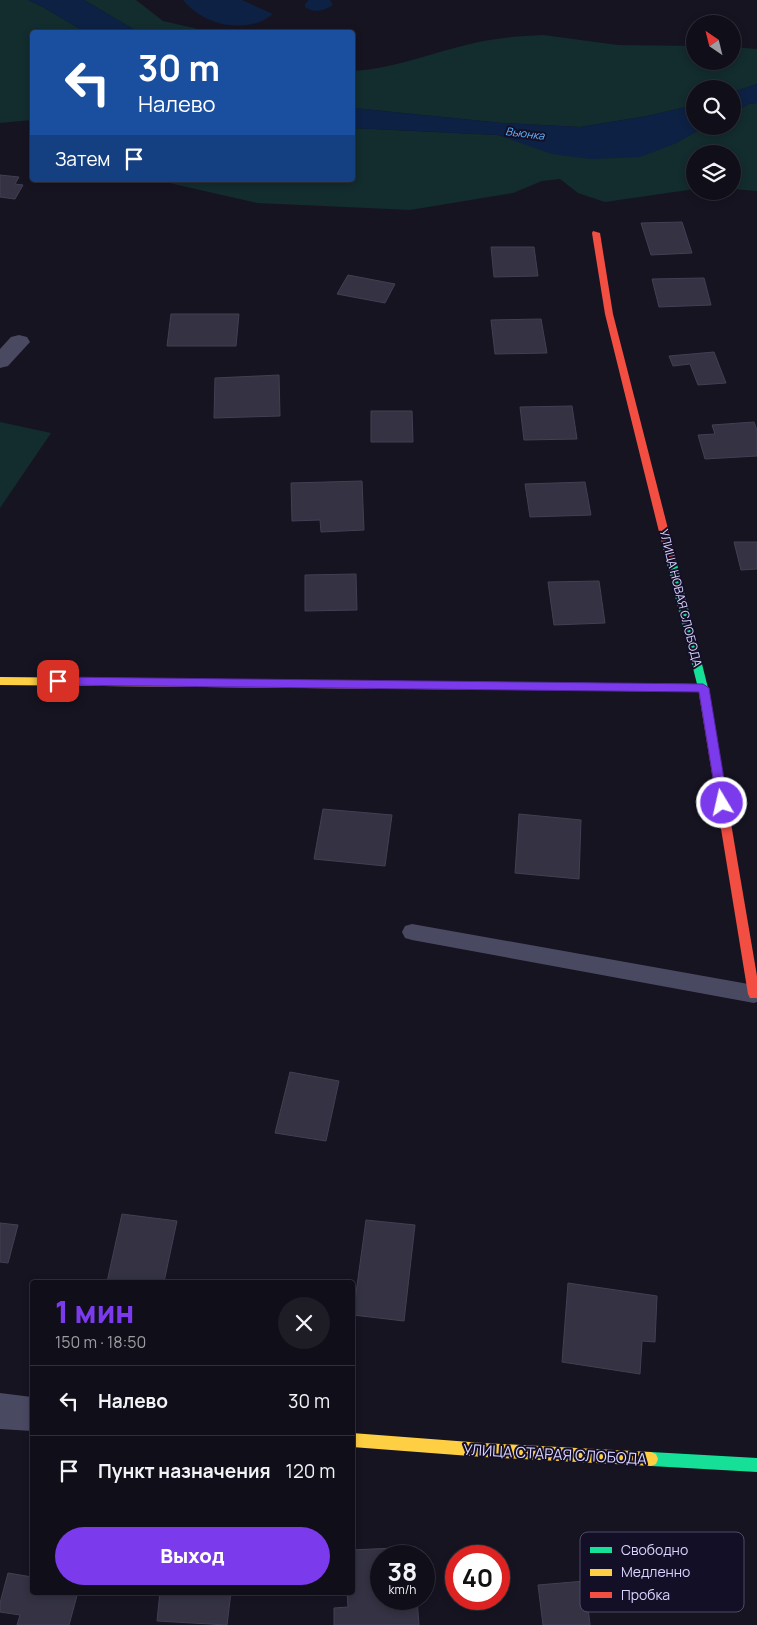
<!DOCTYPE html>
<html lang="ru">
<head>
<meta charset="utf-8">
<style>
	:root { --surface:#100f19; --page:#1e1d26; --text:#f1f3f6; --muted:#9c9ca2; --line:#302f38; --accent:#7c3aed }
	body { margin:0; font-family:Manrope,sans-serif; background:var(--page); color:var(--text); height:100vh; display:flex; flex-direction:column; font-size:19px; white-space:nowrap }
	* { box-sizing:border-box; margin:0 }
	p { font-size:16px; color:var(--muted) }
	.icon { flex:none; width:28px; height:28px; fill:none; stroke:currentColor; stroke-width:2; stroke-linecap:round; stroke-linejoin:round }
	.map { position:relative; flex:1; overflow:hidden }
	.drawer { position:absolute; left:30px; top:1280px; width:325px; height:315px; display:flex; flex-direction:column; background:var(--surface); border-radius:5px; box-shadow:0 2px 8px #0003,0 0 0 1px var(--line) }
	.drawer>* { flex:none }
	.banner { position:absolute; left:30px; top:30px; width:325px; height:152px; border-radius:5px; box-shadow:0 2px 8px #0003,0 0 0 1px var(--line); background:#1a4fa0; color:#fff; overflow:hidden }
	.needle { width:32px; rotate:325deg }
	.fabs { position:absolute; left:686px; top:15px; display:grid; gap:10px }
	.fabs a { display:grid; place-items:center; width:55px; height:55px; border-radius:50%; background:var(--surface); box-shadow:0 2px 8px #0003,0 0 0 1px var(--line); font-size:25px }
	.speed { position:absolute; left:370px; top:1545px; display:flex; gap:10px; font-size:25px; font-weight:700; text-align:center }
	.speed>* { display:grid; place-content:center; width:65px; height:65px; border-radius:50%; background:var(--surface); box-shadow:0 2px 8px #0003,0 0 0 1px var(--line); line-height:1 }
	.speed small { font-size:12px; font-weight:400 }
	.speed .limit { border:8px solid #d22; background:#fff; color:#111 }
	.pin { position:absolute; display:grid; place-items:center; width:42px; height:42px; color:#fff; margin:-21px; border-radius:10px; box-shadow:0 2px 8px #0006 }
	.me { position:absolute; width:55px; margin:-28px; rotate:351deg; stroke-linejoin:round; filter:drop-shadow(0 0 4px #0008) }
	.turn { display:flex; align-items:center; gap:18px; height:105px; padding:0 25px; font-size:22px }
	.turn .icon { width:65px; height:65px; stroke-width:2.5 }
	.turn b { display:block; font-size:35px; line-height:42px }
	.then { display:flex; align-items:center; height:48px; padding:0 25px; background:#0003; gap:10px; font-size:19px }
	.round { display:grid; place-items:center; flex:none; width:52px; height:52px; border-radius:26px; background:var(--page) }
	.overview { display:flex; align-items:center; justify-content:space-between; height:85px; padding:0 25px }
	h1 { font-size:30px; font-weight:800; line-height:38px; color:var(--accent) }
	.action { display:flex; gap:10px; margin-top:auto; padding:10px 25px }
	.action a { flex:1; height:58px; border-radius:30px; background:var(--accent); color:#fff; font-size:20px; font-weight:800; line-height:58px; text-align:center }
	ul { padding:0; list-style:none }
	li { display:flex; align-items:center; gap:15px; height:70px; padding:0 25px; border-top:1px solid var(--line) }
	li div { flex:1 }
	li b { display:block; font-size:19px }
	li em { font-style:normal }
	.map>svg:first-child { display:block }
	.green { fill:#132c2d }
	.water { fill:#0d2144 }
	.building { fill:#343243; stroke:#433f54 }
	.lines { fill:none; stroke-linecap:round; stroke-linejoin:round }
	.lane { fill:#4a4962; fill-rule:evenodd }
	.street { fill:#4a4962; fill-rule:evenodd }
	.fast { fill:#16e098; fill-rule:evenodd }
	.slow { fill:#ffcf43; fill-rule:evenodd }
	.jam { fill:#f24e42; fill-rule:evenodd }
	.route { fill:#7c3aed; stroke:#51269a }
	.labels { text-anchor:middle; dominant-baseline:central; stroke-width:4; stroke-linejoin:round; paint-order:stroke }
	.far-water-label { font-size:11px; font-style:italic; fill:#62b6ff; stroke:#130f26 }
	.street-label { font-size:12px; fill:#d9d4ff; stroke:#130f26 }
	.near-street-label { font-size:15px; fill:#d9d4ff; stroke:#130f26 }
	.key { fill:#130f26; stroke:#4e4a67; stroke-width:1 }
	.key-label { font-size:14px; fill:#d9d4ff }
</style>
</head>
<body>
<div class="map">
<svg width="757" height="1625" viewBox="0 0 757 1625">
	<rect width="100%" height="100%" fill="#161421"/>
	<g class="green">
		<path d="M 0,0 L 28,0 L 43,7 L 85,32 L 32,32 L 32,120 L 0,123 Z"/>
		<path d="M 84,0 L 136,0 L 163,21 L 211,32 L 138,32 Z"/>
		<path d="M 543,35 L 618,45 L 695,46 L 695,61 L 732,61 L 733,47 L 757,49 L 757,84 L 733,92 L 732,89 L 695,89 L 695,105 L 647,116 L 580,127 L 502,123 L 353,108 L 353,71 C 392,69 431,53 470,44 C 494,38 518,36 543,35 Z"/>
		<path d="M 757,103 L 757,191 L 733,189 L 732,154 L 695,154 L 695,189 L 605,202 L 578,193 L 560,179 L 542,181 L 513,193 L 410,210 L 257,203 L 156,180 L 352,180 L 353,128 L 498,135 L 522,143 L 674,144 L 706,126 L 732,126 L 733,112 L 749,104 Z"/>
		<path d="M 0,422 L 51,433 L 0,508 Z"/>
	</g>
	<g class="water">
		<path d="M 28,0 L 84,0 L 138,32 L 85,32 L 43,7 Z"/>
		<path d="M 183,0 L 242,0 L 273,14 C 268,17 264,21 259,22 C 233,32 200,21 183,0 Z"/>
		<path d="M 309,0 L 330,0 L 333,5 C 323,11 315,14 305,7 L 305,4 Z"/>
		<path d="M 757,84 L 757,103 L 749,104 L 733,112 L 733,92 Z"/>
		<path d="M 695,105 L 695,126 L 706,126 L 674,144 L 640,157 L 591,159 L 552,154 L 498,135 L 353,128 L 353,108 L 502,123 L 580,127 L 647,116 Z"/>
	</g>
	<g class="building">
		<path d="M 0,175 L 19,177 L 15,184 L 23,185 L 15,199 L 0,197 Z"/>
		<path d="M 682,222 L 692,253 L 651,255 L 641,223 Z"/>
		<path d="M 491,247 L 534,247 L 538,276 L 494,277 Z"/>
		<path d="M 348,275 L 395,284 L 385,303 L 337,294 Z"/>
		<path d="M 704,278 L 711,305 L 659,307 L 652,279 Z"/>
		<path d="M 171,314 L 239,314 L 236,346 L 167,346 Z"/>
		<path d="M 541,319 L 547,353 L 495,354 L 491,320 Z"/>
		<path d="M 714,352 L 726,383 L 698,385 L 690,364 L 673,366 L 669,356 Z"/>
		<path d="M 279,375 L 280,416 L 214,418 L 215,378 Z"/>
		<path d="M 572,406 L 577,439 L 524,440 L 520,407 Z"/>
		<path d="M 371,411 L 412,411 L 413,442 L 371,442 Z"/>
		<path d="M 754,422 L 757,430 L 757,456 L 705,459 L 698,435 L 715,434 L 712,425 Z"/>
		<path d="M 362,481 L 364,530 L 321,532 L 320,520 L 292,521 L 291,483 Z"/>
		<path d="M 585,482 L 591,515 L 530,517 L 525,484 Z"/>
		<path d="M 734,542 L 757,542 L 757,569 L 741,570 Z"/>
		<path d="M 356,574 L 357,610 L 305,611 L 305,575 Z"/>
		<path d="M 599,581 L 605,623 L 554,625 L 548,582 Z"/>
		<path d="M 323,809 L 392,815 L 385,866 L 314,859 Z"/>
		<path d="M 519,814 L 581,820 L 579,879 L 515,873 Z"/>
		<path d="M 290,1072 L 339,1081 L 326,1141 L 275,1133 Z"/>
		<path d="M 122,1214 L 177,1221 L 164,1282 L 107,1282 Z"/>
		<path d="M 366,1220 L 415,1225 L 404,1321 L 353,1315 Z"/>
		<path d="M 0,1223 L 18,1225 L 8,1263 L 0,1262 Z"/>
		<path d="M 568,1283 L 657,1296 L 655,1342 L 642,1341 L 640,1374 L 562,1362 Z"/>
		<path d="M 415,1547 L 415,1556 L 381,1556 L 381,1599 L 417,1599 L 419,1625 L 334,1625 L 334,1608 L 348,1607 L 347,1592 L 352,1592 L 352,1550 Z"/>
		<path d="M 8,1573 L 32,1577 L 32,1592 L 78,1592 L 69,1625 L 17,1625 L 20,1615 L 0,1612 L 0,1603 Z"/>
		<path d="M 585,1581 L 590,1625 L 543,1625 L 538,1585 Z"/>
		<path d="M 160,1592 L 231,1592 L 227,1625 L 157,1621 Z"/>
	</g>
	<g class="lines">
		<path class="lane" d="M 412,924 L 754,985 L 757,986 L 757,1002 L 754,1003 L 412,940 L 405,938 L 402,932 L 405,926 Z"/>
		<g class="street">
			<path d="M 19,335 L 27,337 L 30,342 L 8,366 L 0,368 L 0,349 L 11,337 Z"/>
			<path d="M 0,1393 L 32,1397 L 32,1431 L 0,1429 Z"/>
		</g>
		<g class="fast">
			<path d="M 671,557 L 676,560 L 708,688 L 707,691 L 409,689 L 404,685 L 409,681 L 697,684 L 666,560 Z"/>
			<path d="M 651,1452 L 757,1458 L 757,1472 L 651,1466 L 646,1464 L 644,1459 L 646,1454 Z"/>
		</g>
		<g class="slow">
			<path d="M 0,677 L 409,681 L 414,685 L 409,689 L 0,685 Z"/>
			<path d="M 352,1433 L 483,1443 L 651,1452 L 656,1454 L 658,1459 L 656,1464 L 651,1466 L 483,1457 L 352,1447 Z"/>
		</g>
		<g class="jam">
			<path d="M 593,231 L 600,233 L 613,314 L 676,560 L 671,563 L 666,560 L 605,314 L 592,233 Z"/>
			<path d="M 703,684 L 708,688 L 757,976 L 757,998 L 750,998 L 748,994 L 698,688 Z"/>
		</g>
	</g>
	<path class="route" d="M 58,677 L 703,684 L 709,688 L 728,803 L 722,807 L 717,803 L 699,692 L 58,685 L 52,681 Z"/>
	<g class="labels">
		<g class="far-water-label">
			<text transform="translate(525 133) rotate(7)">Вьюнка</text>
		</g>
		<g class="street-label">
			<text transform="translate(681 598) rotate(76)">УЛИЦА НОВАЯ СЛОБОДА</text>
		</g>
		<g class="near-street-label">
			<text transform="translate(555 1454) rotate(3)">УЛИЦА СТАРАЯ СЛОБОДА</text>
		</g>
	</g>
	<rect x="580" y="1532" width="164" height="80" rx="8" class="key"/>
	<rect x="590" y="1547" width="22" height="6" fill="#16e098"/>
	<rect x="590" y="1569" width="22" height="7" fill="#ffcf43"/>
	<rect x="590" y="1592" width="22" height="6" fill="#f24e42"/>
	<g class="key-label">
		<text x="621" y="1555">Свободно</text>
		<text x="621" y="1577">Медленно</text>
		<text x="621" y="1600">Пробка</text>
	</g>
</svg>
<div class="fabs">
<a><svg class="needle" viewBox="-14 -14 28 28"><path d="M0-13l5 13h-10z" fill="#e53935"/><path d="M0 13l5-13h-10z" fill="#9c9ca2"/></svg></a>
<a><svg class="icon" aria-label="search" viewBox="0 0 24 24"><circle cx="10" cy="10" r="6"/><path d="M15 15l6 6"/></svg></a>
<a><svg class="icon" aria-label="layers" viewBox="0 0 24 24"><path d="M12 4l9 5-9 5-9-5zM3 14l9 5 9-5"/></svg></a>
</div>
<div class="speed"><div>38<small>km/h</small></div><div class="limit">40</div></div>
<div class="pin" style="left:58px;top:681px;background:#d93025"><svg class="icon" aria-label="arrive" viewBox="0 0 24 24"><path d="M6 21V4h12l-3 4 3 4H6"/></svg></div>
<svg class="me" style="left:722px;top:803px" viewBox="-20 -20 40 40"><circle r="17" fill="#7c3aed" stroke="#fff" stroke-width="3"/><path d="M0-11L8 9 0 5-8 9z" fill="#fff"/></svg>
<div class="banner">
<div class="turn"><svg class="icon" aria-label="left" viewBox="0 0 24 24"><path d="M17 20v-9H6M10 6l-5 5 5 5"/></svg><div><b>30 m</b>Налево</div></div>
<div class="then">Затем<svg class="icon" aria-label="arrive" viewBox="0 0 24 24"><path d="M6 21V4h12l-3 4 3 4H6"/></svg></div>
</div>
<section class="drawer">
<div class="overview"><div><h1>1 мин</h1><p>150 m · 18:50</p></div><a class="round"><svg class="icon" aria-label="close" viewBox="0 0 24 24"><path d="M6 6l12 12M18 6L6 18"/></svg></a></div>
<ul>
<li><svg class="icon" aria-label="left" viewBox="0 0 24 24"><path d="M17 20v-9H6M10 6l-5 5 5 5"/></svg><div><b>Налево</b></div><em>30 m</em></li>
<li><svg class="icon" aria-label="arrive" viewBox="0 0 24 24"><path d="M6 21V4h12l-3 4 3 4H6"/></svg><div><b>Пункт назначения</b></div><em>120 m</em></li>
</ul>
<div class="action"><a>Выход</a></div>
</section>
</div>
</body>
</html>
